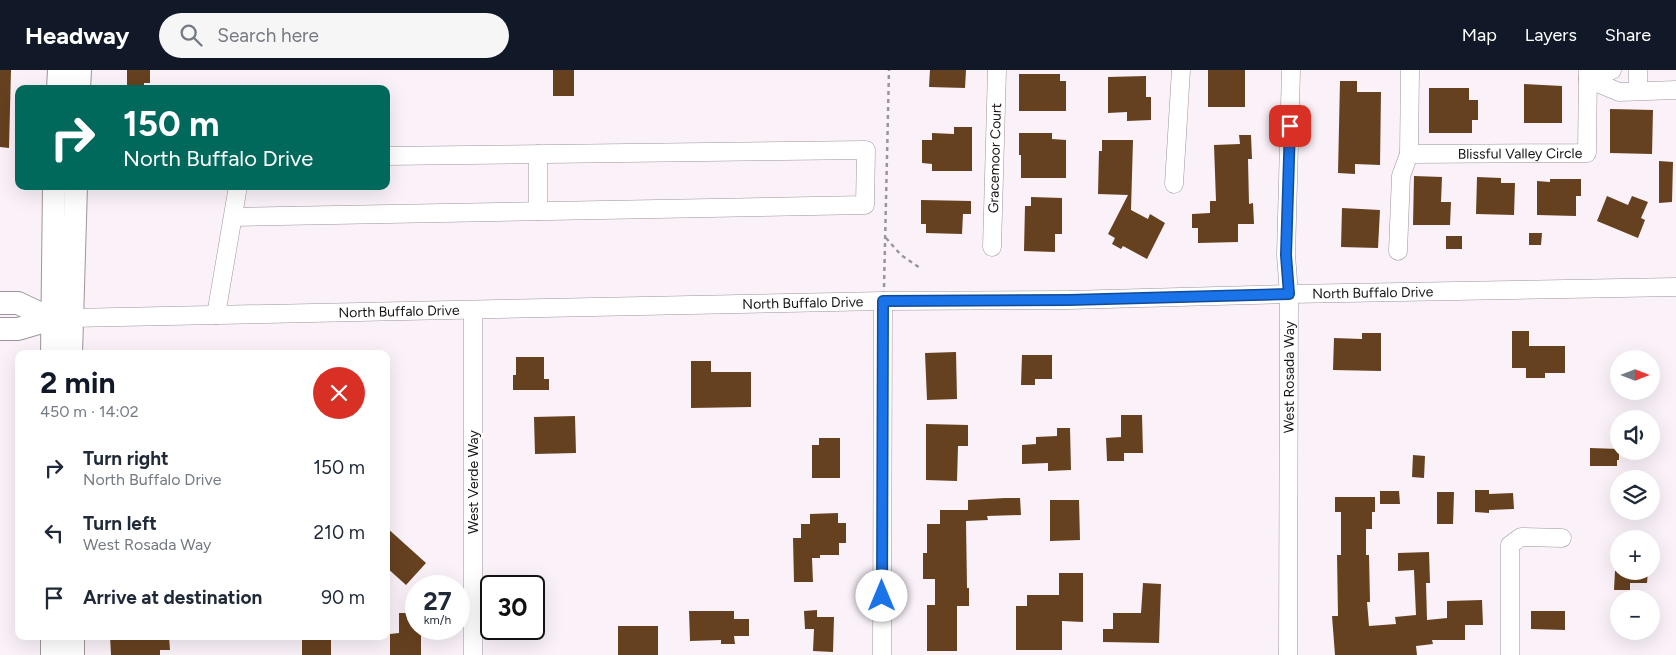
<!DOCTYPE html>
<html lang="en">
<head>
<meta charset="utf-8">
<style>
	:root { --surface:#fff; --page:#f6f6f7; --text:#1f2937; --muted:#747a83; --accent:#111827 }
	body { margin:0; font-family:Figtree,sans-serif; background:var(--page); color:var(--text); height:100vh; display:flex; flex-direction:column; font-size:19px; white-space:nowrap }
	* { box-sizing:border-box; margin:0 }
	p { font-size:16px; color:var(--muted) }
	.icon { flex:none; width:28px; height:28px; fill:none; stroke:currentColor; stroke-width:2; stroke-linecap:round; stroke-linejoin:round }
	.map { position:relative; flex:1; overflow:hidden }
	.sheet { position:absolute; left:15px; top:280px; width:375px; height:290px; display:flex; flex-direction:column; background:var(--surface); border-radius:10px; box-shadow:0 5px 20px #0002 }
	.sheet>* { flex:none }
	.guide { position:absolute; left:15px; top:15px; width:375px; height:105px; border-radius:10px; box-shadow:0 5px 20px #0002; background:#00695c; color:#fff; overflow:hidden }
	.needle { width:32px; rotate:90deg }
	.fabs { position:absolute; left:1610px; top:280px; display:grid; gap:10px }
	.fabs a { display:grid; place-items:center; width:50px; height:50px; border-radius:50%; background:var(--surface); box-shadow:0 5px 20px #0002; font-size:25px }
	.speed { position:absolute; left:405px; top:505px; display:flex; gap:10px; font-size:25px; font-weight:700; text-align:center }
	.speed>* { display:grid; place-content:center; width:65px; height:65px; border-radius:50%; background:var(--surface); box-shadow:0 5px 20px #0002; line-height:1 }
	.speed small { font-size:12px; font-weight:400 }
	.speed .limit { border:2px solid #111; border-radius:8px; background:#fff; color:#111 }
	.pin { position:absolute; display:grid; place-items:center; width:42px; height:42px; color:#fff; margin:-21px; border-radius:10px; box-shadow:0 2px 8px #0006 }
	.me { position:absolute; width:55px; margin:-28px; rotate:0deg; stroke-linejoin:round; filter:drop-shadow(0 0 4px #0008) }
	.turn { display:flex; align-items:center; gap:18px; height:105px; padding:0 25px; font-size:22px }
	.turn .icon { width:65px; height:65px; stroke-width:2.5 }
	.turn b { display:block; font-size:35px; line-height:42px }
	.round { display:grid; place-items:center; flex:none; width:52px; height:52px; border-radius:26px; background:var(--page) }
	.summary { display:flex; align-items:center; justify-content:space-between; height:85px; padding:0 25px }
	h1 { font-size:30px; font-weight:700; line-height:38px; color:var(--accent) }
	ul { padding:0; list-style:none }
	li { display:flex; align-items:center; gap:15px; height:65px; padding:0 25px }
	li div { flex:1 }
	li b { display:block; font-size:19px }
	li em { font-style:normal }
	header { display:flex; align-items:center; gap:30px; box-sizing:border-box; height:70px; padding:0 25px; background:var(--accent); color:#fff }
	header strong { font-size:24px }
	nav { display:flex; gap:28px; margin-inline-start:auto; font-size:18px }
	.search { width:350px; height:45px; background:var(--page); display:flex; align-items:center; gap:12px; box-sizing:border-box; padding:0 18px; border-radius:28px; color:var(--muted); font-size:19px }
	.map>svg:first-child { display:block }
	.building { fill:#66411f }
	.lines { fill:none; stroke-linecap:round; stroke-linejoin:round }
	.minor-casing { stroke:#9d959d; stroke-width:19 }
	.major-casing { stroke:#9d959d; stroke-width:24 }
	.path { stroke:#9b959a; stroke-width:2.5; stroke-dasharray:4 4; stroke-linecap:butt }
	.minor { stroke:#fff; stroke-width:18 }
	.major { stroke:#fff; stroke-width:22 }
	.route-casing { stroke:#114b97; stroke-width:12 }
	.route { stroke:#1a73e8; stroke-width:9 }
	.labels { text-anchor:middle; dominant-baseline:central; stroke-width:5; stroke-linejoin:round; paint-order:stroke }
	.street-label { font-size:14px; fill:#151214; stroke:#fff }
</style>
</head>
<body>
<header>
<strong>Headway</strong>
<div class="search"><svg class="icon" aria-label="search" viewBox="0 0 24 24"><circle cx="10" cy="10" r="6"/><path d="M15 15l6 6"/></svg>Search here</div>
<nav><a>Map</a><a>Layers</a><a>Share</a></nav>
</header>
<div class="map">
<svg width="1676" height="585" viewBox="0 0 1676 585">
	<rect width="100%" height="100%" fill="#faf1f9"/>
	<g class="building">
		<path d="M 0,0 L 11,0 L 9,78 L 0,77 Z"/>
		<path d="M 127,0 L 150,0 L 150,13 L 144,13 L 144,19 L 127,19 Z"/>
		<rect x="553" y="0" width="21" height="26"/>
		<path d="M 930,0 L 966,0 L 965,18 L 929,17 Z"/>
		<rect x="1208" y="0" width="37" height="37"/>
		<path d="M 1019,4 L 1060,4 L 1060,11 L 1066,11 L 1066,41 L 1019,41 Z"/>
		<path d="M 1146,6 L 1146,27 L 1151,27 L 1151,50 L 1127,51 L 1127,42 L 1108,43 L 1108,7 Z"/>
		<path d="M 1340,11 L 1357,11 L 1357,22 L 1381,22 L 1380,95 L 1355,94 L 1355,104 L 1338,103 Z"/>
		<path d="M 1524,14 L 1562,16 L 1562,53 L 1524,53 Z"/>
		<path d="M 1429,18 L 1469,18 L 1469,30 L 1478,30 L 1478,50 L 1472,50 L 1472,63 L 1429,63 Z"/>
		<path d="M 1610,39 L 1653,40 L 1652,84 L 1610,83 Z"/>
		<path d="M 954,57 L 972,57 L 972,101 L 932,101 L 932,94 L 922,93 L 922,70 L 932,70 L 932,63 L 954,64 Z"/>
		<path d="M 1019,63 L 1052,63 L 1052,69 L 1066,70 L 1066,108 L 1021,108 L 1021,85 L 1019,85 Z"/>
		<path d="M 1239,65 L 1251,65 L 1252,89 L 1248,89 L 1249,134 L 1253,133 L 1254,154 L 1238,154 L 1238,172 L 1198,173 L 1198,158 L 1192,158 L 1192,144 L 1210,143 L 1210,131 L 1216,131 L 1214,75 L 1240,74 Z"/>
		<path d="M 1102,70 L 1133,70 L 1131,140 L 1148,149 L 1150,144 L 1165,153 L 1147,189 L 1123,176 L 1121,179 L 1112,174 L 1115,168 L 1108,164 L 1128,125 L 1098,124 L 1099,81 L 1102,81 Z"/>
		<path d="M 1659,91 L 1673,92 L 1672,132 L 1659,133 Z"/>
		<path d="M 1414,106 L 1442,107 L 1441,132 L 1451,132 L 1450,155 L 1413,155 Z"/>
		<path d="M 1477,107 L 1501,108 L 1501,113 L 1515,113 L 1514,145 L 1476,144 Z"/>
		<path d="M 1550,109 L 1581,109 L 1581,126 L 1576,126 L 1576,146 L 1537,145 L 1537,111 L 1550,112 Z"/>
		<path d="M 1607,126 L 1628,135 L 1632,126 L 1648,132 L 1641,148 L 1645,150 L 1638,168 L 1597,151 Z"/>
		<path d="M 1031,127 L 1062,128 L 1062,164 L 1055,164 L 1055,182 L 1024,181 L 1025,136 L 1031,136 Z"/>
		<path d="M 921,130 L 971,131 L 971,144 L 963,144 L 962,164 L 926,163 L 926,154 L 921,154 Z"/>
		<path d="M 1342,138 L 1380,140 L 1378,178 L 1341,177 Z"/>
		<path d="M 1529,163 L 1542,163 L 1541,175 L 1529,175 Z"/>
		<rect x="1446" y="166" width="16" height="13"/>
		<path d="M 1512,261 L 1529,261 L 1529,276 L 1565,276 L 1565,303 L 1545,303 L 1545,308 L 1526,308 L 1526,298 L 1512,298 Z"/>
		<path d="M 1362,263 L 1381,263 L 1381,301 L 1333,300 L 1334,268 L 1362,269 Z"/>
		<path d="M 956,282 L 957,329 L 927,330 L 925,283 Z"/>
		<path d="M 1022,285 L 1052,285 L 1052,309 L 1035,309 L 1035,315 L 1021,315 Z"/>
		<path d="M 516,287 L 544,287 L 544,309 L 549,309 L 549,320 L 513,320 L 513,305 L 516,305 Z"/>
		<path d="M 691,291 L 711,291 L 711,302 L 751,302 L 751,337 L 691,338 Z"/>
		<path d="M 1121,345 L 1142,345 L 1143,383 L 1124,383 L 1124,391 L 1107,391 L 1106,368 L 1121,367 Z"/>
		<path d="M 575,346 L 576,383 L 535,384 L 534,347 Z"/>
		<path d="M 926,354 L 968,355 L 968,376 L 958,376 L 957,411 L 926,410 Z"/>
		<path d="M 1057,358 L 1070,358 L 1071,400 L 1048,401 L 1048,393 L 1022,394 L 1022,375 L 1036,374 L 1036,367 L 1057,366 Z"/>
		<path d="M 819,368 L 840,368 L 840,408 L 812,408 L 812,375 L 819,375 Z"/>
		<path d="M 1590,378 L 1619,379 L 1619,390 L 1617,390 L 1617,396 L 1590,396 Z"/>
		<path d="M 1413,385 L 1425,386 L 1424,408 L 1412,407 Z"/>
		<path d="M 1475,420 L 1489,420 L 1489,424 L 1513,423 L 1514,439 L 1489,440 L 1489,443 L 1475,442 Z"/>
		<path d="M 1380,421 L 1399,421 L 1400,434 L 1380,434 Z"/>
		<path d="M 1437,422 L 1454,422 L 1453,454 L 1437,454 Z"/>
		<path d="M 1335,427 L 1375,427 L 1375,442 L 1372,442 L 1372,459 L 1366,459 L 1366,485 L 1369,485 L 1370,532 L 1367,532 L 1369,556 L 1396,554 L 1395,547 L 1416,545 L 1414,500 L 1398,501 L 1398,483 L 1429,482 L 1430,513 L 1426,513 L 1427,550 L 1447,548 L 1447,531 L 1482,530 L 1483,555 L 1465,555 L 1465,570 L 1432,570 L 1433,574 L 1416,576 L 1417,585 L 1335,585 L 1332,546 L 1338,546 L 1337,485 L 1341,485 L 1341,442 L 1335,442 Z"/>
		<path d="M 1005,428 L 1020,428 L 1021,445 L 987,446 L 988,450 L 966,451 L 967,518 L 969,518 L 969,536 L 957,536 L 957,581 L 927,581 L 927,535 L 935,535 L 935,509 L 923,509 L 923,483 L 927,483 L 927,454 L 940,454 L 940,440 L 968,440 L 968,430 Z"/>
		<path d="M 1050,430 L 1079,430 L 1080,470 L 1050,471 Z"/>
		<path d="M 838,443 L 838,453 L 846,453 L 846,473 L 839,473 L 839,485 L 820,485 L 820,488 L 812,488 L 813,512 L 794,512 L 793,468 L 801,468 L 801,454 L 810,454 L 810,444 Z"/>
		<path d="M 386,457 L 426,493 L 406,515 L 386,497 Z"/>
		<path d="M 1615,501 L 1648,501 L 1647,513 L 1630,513 L 1630,520 L 1614,520 Z"/>
		<path d="M 1059,503 L 1083,503 L 1083,552 L 1062,551 L 1062,580 L 1016,580 L 1016,536 L 1027,536 L 1027,525 L 1059,525 Z"/>
		<path d="M 1143,513 L 1161,514 L 1159,573 L 1103,572 L 1103,559 L 1113,559 L 1113,543 L 1141,543 Z"/>
		<path d="M 817,540 L 817,547 L 834,547 L 833,582 L 813,581 L 814,559 L 805,559 L 804,541 Z"/>
		<path d="M 689,541 L 734,541 L 734,549 L 749,549 L 749,566 L 734,566 L 735,574 L 721,574 L 721,570 L 690,571 Z"/>
		<path d="M 1531,541 L 1565,541 L 1565,560 L 1531,559 Z"/>
		<path d="M 399,543 L 415,543 L 415,558 L 421,559 L 421,585 L 390,585 L 390,564 L 399,563 Z"/>
		<rect x="618" y="556" width="40" height="29"/>
		<path d="M 110,566 L 169,566 L 170,580 L 160,580 L 160,585 L 111,585 Z"/>
		<rect x="302" y="566" width="29" height="19"/>
	</g>
	<g class="lines">
		<g class="minor-casing">
			<g id="minor">
				<path id="s1" d="M 1410,0 L 1409,84 L 1587,83 L 1588,0"/>
				<path d="M 1588,9 L 1619,22 L 1676,20"/>
				<path d="M 1588,9 L 1612,0"/>
				<path d="M 1638,20 L 1638,0"/>
				<path d="M 538,84 L 538,141"/>
				<path d="M 1174,114 L 1181,0"/>
				<path d="M 234,147 L 865,135 L 866,80 L 386,86"/>
				<path id="s2" d="M 992,177 L 997,0"/>
				<path d="M 1398,181 L 1401,106 L 1409,84"/>
				<path d="M 216,245 L 238,116"/>
				<path id="s3" d="M 71,248 L 883,231 L 1069,230 L 1289,224 L 1676,217"/>
				<path d="M 473,585 L 473,240"/>
				<path d="M 882,585 L 883,231"/>
				<path id="s4" d="M 1288,585 L 1289,224 L 1286,185 L 1291,0"/>
				<path d="M 1510,585 L 1510,475 L 1521,467 L 1562,468"/>
			</g>
		</g>
		<g class="major-casing">
			<g id="major">
				<path d="M 58,19 L 59,0"/>
				<path d="M 79,19 L 80,0"/>
				<path d="M 0,233 L 18,233 L 52,249"/>
				<path d="M 0,259 L 18,259 L 52,249 L 65,249"/>
				<path d="M 52,284 L 54,116"/>
				<path d="M 71,284 L 76,116"/>
				<path d="M 73,566 L 73,585"/>
				<path d="M 52,585 L 52,566"/>
			</g>
		</g>
		<g class="path">
			<path d="M 886,168 L 901,185 L 920,198"/>
			<path d="M 884,217 L 889,0"/>
		</g>
		<use href="#minor" class="minor"/>
		<use href="#major" class="major"/>
	</g>
	<g class="lines">
		<g class="route-casing">
			<path id="route" d="M 882,526 L 883,231 L 1069,230 L 1289,224 L 1286,185 L 1290,56"/>
		</g>
		<use href="#route" class="route"/>
	</g>
	<g class="labels">
		<g class="street-label">
			<text stroke="none"><textPath href="#s1" startOffset="195">Blissful Valley Circle</textPath></text>
			<text stroke="none"><textPath href="#s2" startOffset="89">Gracemoor Court</textPath></text>
			<text stroke="none"><textPath href="#s3" startOffset="1302">North Buffalo Drive</textPath></text>
			<text stroke="none"><textPath href="#s3" startOffset="732">North Buffalo Drive</textPath></text>
			<text stroke="none"><textPath href="#s3" startOffset="328">North Buffalo Drive</textPath></text>
			<text stroke="none"><textPath href="#s4" startOffset="278">West Rosada Way</textPath></text>
			<text transform="translate(473 412) rotate(-90)">West Verde Way</text>
		</g>
	</g>
</svg>
<div class="fabs">
<a><svg class="needle" viewBox="-14 -14 28 28"><path d="M0-13l5 13h-10z" fill="#e53935"/><path d="M0 13l5-13h-10z" fill="#747a83"/></svg></a>
<a><svg class="icon" aria-label="sound" viewBox="0 0 24 24"><path d="M4 9h4l5-4v14l-5-4H4zM17 9q2 3 0 6"/></svg></a>
<a><svg class="icon" aria-label="layers" viewBox="0 0 24 24"><path d="M12 4l9 5-9 5-9-5zM3 14l9 5 9-5"/></svg></a>
<a>+</a>
<a>−</a>
</div>
<div class="speed"><div>27<small>km/h</small></div><div class="limit">30</div></div>
<div class="pin" style="left:1290px;top:56px;background:#d93025"><svg class="icon" aria-label="arrive" viewBox="0 0 24 24"><path d="M6 21V4h12l-3 4 3 4H6"/></svg></div>
<svg class="me" style="left:882px;top:526px" viewBox="-20 -20 40 40"><circle r="19" fill="#fff"/><path d="M0-13L10 11 0 6-10 11z" fill="#1a73e8"/></svg>
<div class="guide">
<div class="turn"><svg class="icon" aria-label="right" viewBox="0 0 24 24"><path d="M7 20v-9h11M14 6l5 5-5 5"/></svg><div><b>150 m</b>North Buffalo Drive</div></div>
</div>
<section class="sheet">
<div class="summary"><div><h1>2 min</h1><p>450 m · 14:02</p></div><a class="round" style="background:#d93025;color:#fff"><svg class="icon" aria-label="close" viewBox="0 0 24 24"><path d="M6 6l12 12M18 6L6 18"/></svg></a></div>
<ul>
<li><svg class="icon" aria-label="right" viewBox="0 0 24 24"><path d="M7 20v-9h11M14 6l5 5-5 5"/></svg><div><b>Turn right</b><p>North Buffalo Drive</p></div><em>150 m</em></li>
<li><svg class="icon" aria-label="left" viewBox="0 0 24 24"><path d="M17 20v-9H6M10 6l-5 5 5 5"/></svg><div><b>Turn left</b><p>West Rosada Way</p></div><em>210 m</em></li>
<li><svg class="icon" aria-label="arrive" viewBox="0 0 24 24"><path d="M6 21V4h12l-3 4 3 4H6"/></svg><div><b>Arrive at destination</b></div><em>90 m</em></li>
</ul>
</section>
</div>
</body>
</html>
